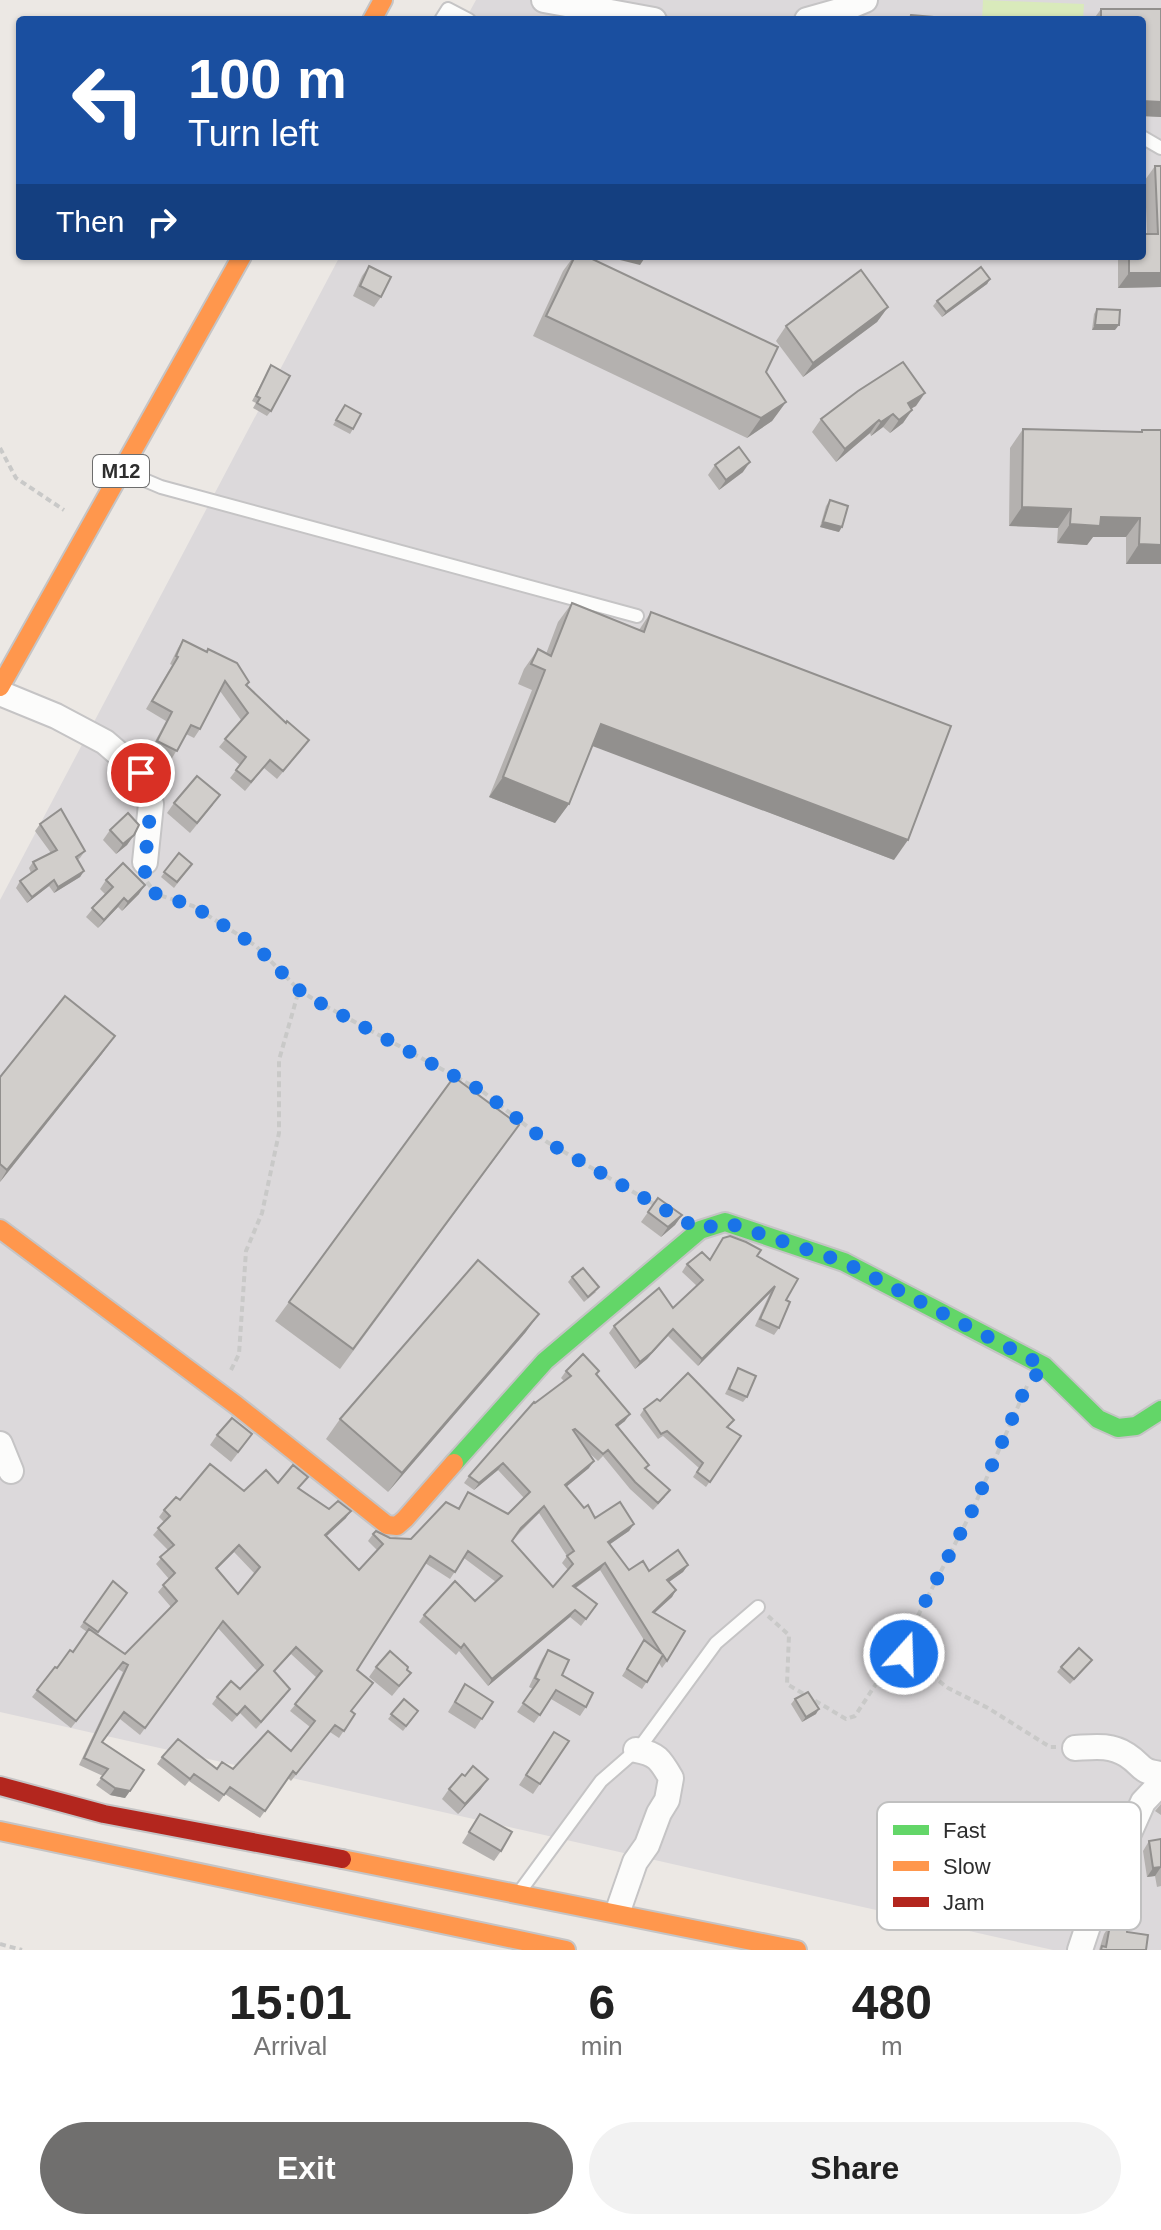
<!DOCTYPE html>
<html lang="en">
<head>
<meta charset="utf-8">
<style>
	:root { --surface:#fff; --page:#f2f2f2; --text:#222; --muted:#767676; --accent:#706f6e }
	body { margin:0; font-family:Helvetica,sans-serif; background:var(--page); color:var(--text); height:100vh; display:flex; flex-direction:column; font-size:30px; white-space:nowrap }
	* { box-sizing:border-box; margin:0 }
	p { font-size:26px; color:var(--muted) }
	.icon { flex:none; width:44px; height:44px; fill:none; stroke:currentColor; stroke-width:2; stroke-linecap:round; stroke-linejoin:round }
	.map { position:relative; height:1950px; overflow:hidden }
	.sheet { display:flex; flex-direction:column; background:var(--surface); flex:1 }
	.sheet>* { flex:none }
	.hud { position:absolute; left:16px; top:16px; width:1130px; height:244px; border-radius:8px; box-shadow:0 2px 6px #0004; background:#1a4fa0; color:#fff; overflow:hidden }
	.pin { position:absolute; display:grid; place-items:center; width:68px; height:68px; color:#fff; margin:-34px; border:4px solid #fff; border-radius:50%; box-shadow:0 2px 8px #0007 }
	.me { position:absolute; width:88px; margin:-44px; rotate:20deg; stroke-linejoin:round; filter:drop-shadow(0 0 6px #0008) }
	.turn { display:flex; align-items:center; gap:28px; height:168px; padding:0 40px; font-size:36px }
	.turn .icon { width:104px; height:104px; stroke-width:2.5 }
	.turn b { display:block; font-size:56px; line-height:68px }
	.then { display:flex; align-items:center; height:76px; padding:0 40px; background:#0003; gap:16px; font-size:30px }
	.eta { display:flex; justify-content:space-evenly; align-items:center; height:136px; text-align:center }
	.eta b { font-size:48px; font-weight:800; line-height:56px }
	.button { display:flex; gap:16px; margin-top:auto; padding:16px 40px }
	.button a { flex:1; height:92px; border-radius:48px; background:var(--accent); color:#fff; font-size:32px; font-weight:800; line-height:92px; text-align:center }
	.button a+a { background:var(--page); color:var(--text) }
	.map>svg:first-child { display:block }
	.industrial { fill:#dcd9db }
	.pitch { fill:#d9eabb }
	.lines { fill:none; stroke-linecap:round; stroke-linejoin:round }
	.lane-casing { stroke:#c5c4c5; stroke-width:16 }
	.street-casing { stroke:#c5c4c5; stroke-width:28 }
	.fast-casing { stroke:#c5c4c5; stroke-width:22 }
	.slow-casing { stroke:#c5c4c5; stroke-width:22 }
	.jam-casing { stroke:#c5c4c5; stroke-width:22 }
	.path { stroke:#c9c9c8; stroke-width:4; stroke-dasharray:6 4; stroke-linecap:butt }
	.lane { stroke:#fcfcfb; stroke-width:12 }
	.street { stroke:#fcfcfb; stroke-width:24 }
	.fast { stroke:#63d668; stroke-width:18 }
	.slow { stroke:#ff974d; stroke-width:18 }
	.jam { stroke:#b3261e; stroke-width:18 }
	.wall { fill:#b4b1af; fill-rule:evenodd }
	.shaded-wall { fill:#92908e }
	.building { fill:#d1cecb; stroke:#92908e; stroke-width:2; fill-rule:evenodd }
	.route { stroke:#1a73e8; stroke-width:14; stroke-dasharray:0 25.2 }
	.labels { text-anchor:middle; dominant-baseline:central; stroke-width:7; stroke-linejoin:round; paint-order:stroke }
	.shield { fill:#fff; stroke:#6d6d6d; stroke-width:2 }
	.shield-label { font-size:20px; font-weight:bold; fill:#2e2e2e }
	.key { fill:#fff; stroke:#c0c0c0; stroke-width:2 }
	.key-label { font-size:22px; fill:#2e2e2e }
</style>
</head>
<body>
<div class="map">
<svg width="1161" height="1950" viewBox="0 0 1161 1950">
	<rect width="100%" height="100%" fill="#ece8e4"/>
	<path class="industrial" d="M 476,0 L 1161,0 L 1161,1950 L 1053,1950 L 0,1712 L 0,900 L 340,256 L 1142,256 L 1142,20 L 465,20 Z"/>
	<path class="pitch" d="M 983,0 L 1084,4 L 1083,20 L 982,20 Z"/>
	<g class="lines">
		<g class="lane-casing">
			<g id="lane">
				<path d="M 441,20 L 448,9 L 469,20"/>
				<path d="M 1142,137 L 1161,148"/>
				<path d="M 128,473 L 161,487 L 637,616"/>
				<path d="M 521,1890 L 601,1781 L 640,1747 L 716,1643 L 758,1607"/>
			</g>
		</g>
		<g class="street-casing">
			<g id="street">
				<path d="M 544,0 L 654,20"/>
				<path d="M 807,20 L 839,11 L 865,0"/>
				<path d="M 0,693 L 56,716 L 105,742 L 141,773 L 151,804 L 145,862"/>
				<path d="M 0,1444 L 11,1471"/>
				<path d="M 1075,1748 C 1093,1747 1110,1744 1127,1755 C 1144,1766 1138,1771 1161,1774"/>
				<path d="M 620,1905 L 635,1862 L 647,1845 L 659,1813 L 667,1800 L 671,1778 C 660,1759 657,1754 636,1750"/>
				<path d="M 1080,1950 L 1089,1923 L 1143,1802 L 1161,1783"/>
			</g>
		</g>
		<g class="fast-casing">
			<path id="fast" d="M 454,1463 L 545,1361 L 700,1230 L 725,1222 L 844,1262 L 1044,1366 L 1098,1419 L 1118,1428 L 1136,1426 L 1161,1410"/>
		</g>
		<g class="slow-casing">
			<g id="slow">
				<path d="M 372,20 L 383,0"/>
				<path d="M 0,687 L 242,256"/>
				<path d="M 0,1229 L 236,1405 L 387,1525 L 397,1526 L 405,1519 L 454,1463"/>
				<path d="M 0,1831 L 566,1950"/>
				<path d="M 342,1859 L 797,1950"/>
			</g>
		</g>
		<g class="jam-casing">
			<path id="jam" d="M 0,1786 L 104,1814 L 342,1859"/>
		</g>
		<g class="path">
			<path d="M 0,448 L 16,478 L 64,510"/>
			<path d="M 147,882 L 156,894 L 193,906 L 256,946 L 299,990 L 318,1002 L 482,1091 L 547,1142 L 656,1205"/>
			<path d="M 231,1370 L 239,1354 L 246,1251 L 262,1213 L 279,1133 L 279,1060 L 299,990"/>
			<path d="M 768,1616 L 789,1635 L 787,1684 L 846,1719 L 855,1716 L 889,1664 L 904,1654 L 948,1688 L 988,1708 L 1050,1747 L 1056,1747"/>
			<path d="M 904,1653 L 908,1635 L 973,1509 L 1027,1386"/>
			<path d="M 0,1944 L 22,1950"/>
		</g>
		<use href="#lane" class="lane"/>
		<use href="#street" class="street"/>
		<use href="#fast" class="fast"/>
		<use href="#slow" class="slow"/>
		<use href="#jam" class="jam"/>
	</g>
	<g class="wall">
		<path d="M 1101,9 L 1161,9 L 1161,117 L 1142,116 L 1142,20 L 1093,20 Z"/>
		<path d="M 1155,166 L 1161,287 L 1118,288 L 1118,256 L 1142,256 L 1147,234 L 1145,180 Z"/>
		<path d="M 574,256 L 586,256 L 786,402 L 772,421 L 747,438 L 533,336 L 563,271 Z"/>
		<path d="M 369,266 L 381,297 L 374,307 L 353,296 L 362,276 Z"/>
		<path d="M 990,279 L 987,284 L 942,317 L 933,306 L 937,301 Z"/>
		<path d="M 888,307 L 877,322 L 803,377 L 776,341 L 786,326 Z"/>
		<path d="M 1097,309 L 1115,330 L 1092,330 L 1094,314 Z"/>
		<path d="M 271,365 L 271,411 L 267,416 L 253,408 L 256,403 L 252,401 Z"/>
		<path d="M 345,405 L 353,429 L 350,434 L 333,425 Z"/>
		<path d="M 916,406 L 911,408 L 912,410 L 903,423 L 890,433 L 883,427 L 871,436 L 870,433 L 836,462 L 812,432 L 821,419 Z"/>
		<path d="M 1023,429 L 1140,432 L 1142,430 L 1161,430 L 1161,564 L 1126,564 L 1126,537 L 1093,537 L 1087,545 L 1057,543 L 1058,528 L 1009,526 L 1010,448 Z"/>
		<path d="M 715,465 L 743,472 L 719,490 L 708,475 Z"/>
		<path d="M 830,500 L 839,532 L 820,527 L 826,506 Z"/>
		<path d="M 572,603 L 639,630 L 651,612 L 894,860 L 592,745 L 569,804 L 555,823 L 489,797 L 532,690 L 518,684 L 524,669 L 538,649 L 546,654 L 558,622 Z"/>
		<path d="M 183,640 L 247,686 L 303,748 L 277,779 L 264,768 L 245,791 L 230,778 L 240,765 L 219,747 L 241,720 L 220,691 L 200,729 L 194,738 L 186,734 L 171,760 L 151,749 L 166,721 L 146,709 L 172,665 L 170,664 L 178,648 Z"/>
		<path d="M 174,803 L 213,805 L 190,833 L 167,813 Z"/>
		<path d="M 40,824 L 85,851 L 80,858 L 77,860 L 84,871 L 80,877 L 54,893 L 49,886 L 27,903 L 16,888 L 20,881 L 31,873 L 29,868 L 33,862 L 51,853 L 35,831 Z"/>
		<path d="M 110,830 L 134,835 L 127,845 L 116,854 L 103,840 Z"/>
		<path d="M 179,853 L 192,864 L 174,888 L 161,877 Z"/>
		<path d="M 106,880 L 139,894 L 122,911 L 118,907 L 98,928 L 86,917 L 105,894 L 100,889 Z"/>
		<path d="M 115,1036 L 101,1055 L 0,1182 L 0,1077 Z"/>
		<path d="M 505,1145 L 340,1369 L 275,1321 L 289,1302 Z"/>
		<path d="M 658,1198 L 682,1215 L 675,1225 L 661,1237 L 641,1222 Z"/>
		<path d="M 723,1238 L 757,1256 L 786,1300 L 779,1328 L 774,1335 L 755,1326 L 770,1293 L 698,1366 L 668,1336 L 647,1359 L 635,1369 L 609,1333 L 614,1326 L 673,1308 L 697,1286 L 682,1272 L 687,1264 L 710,1259 Z"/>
		<path d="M 572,1277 L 596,1292 L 584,1302 L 568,1282 Z"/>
		<path d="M 539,1314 L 525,1333 L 388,1492 L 326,1439 L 340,1419 Z"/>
		<path d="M 738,1368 L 747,1397 L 743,1402 L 725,1394 Z"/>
		<path d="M 566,1371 L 597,1374 L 625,1421 L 618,1426 L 649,1465 L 646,1469 L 665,1497 L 653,1510 L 630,1489 L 603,1456 L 598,1461 L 586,1450 L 589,1468 L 566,1487 L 584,1508 L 595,1518 L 634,1524 L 629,1531 L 610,1544 L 629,1570 L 649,1571 L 688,1565 L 683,1572 L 669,1582 L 676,1590 L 672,1597 L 654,1613 L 667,1661 L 662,1668 L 659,1663 L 642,1689 L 622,1676 L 644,1640 L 600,1570 L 576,1588 L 597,1604 L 581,1626 L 570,1617 L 488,1686 L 459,1651 L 456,1655 L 419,1622 L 424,1615 L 475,1601 L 496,1582 L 464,1558 L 450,1579 L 425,1563 L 357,1670 L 352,1711 L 355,1714 L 339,1738 L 330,1732 L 291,1781 L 288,1778 L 260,1818 L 225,1794 L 219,1802 L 189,1781 L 185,1786 L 157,1764 L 162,1757 L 217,1769 L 233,1769 L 291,1751 L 310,1727 L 290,1711 L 317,1678 L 291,1654 L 274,1672 L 285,1696 L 256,1729 L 240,1713 L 232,1722 L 212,1704 L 217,1697 L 240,1689 L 257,1671 L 218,1628 L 140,1735 L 120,1719 L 102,1742 L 144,1770 L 125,1798 L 110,1795 L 96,1785 L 103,1776 L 79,1765 L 123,1672 L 118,1669 L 71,1728 L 32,1697 L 55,1667 L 57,1668 L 73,1652 L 87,1632 L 80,1627 L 113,1581 L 127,1593 L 97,1634 L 125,1654 L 171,1607 L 158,1592 L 169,1579 L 156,1564 L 168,1550 L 153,1535 L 164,1522 L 159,1517 L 164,1510 L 180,1500 L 244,1491 L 278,1483 L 299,1488 L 329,1509 L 346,1518 L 327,1536 L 359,1570 L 377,1550 L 368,1541 L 373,1534 L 390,1538 L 411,1539 L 458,1508 L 468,1492 L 508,1514 L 524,1498 L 498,1470 L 474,1490 L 464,1483 L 469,1476 L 535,1403 L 564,1381 L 561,1378 ZM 539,1513 L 567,1556 L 562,1563 L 568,1570 L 553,1587 L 512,1541 ZM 234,1552 L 255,1574 L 238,1594 L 217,1569 Z"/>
		<path d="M 660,1401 L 734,1420 L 728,1428 L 741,1436 L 706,1487 L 693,1477 L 699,1468 L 663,1436 L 658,1439 L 640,1415 L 644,1409 Z"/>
		<path d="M 217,1435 L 245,1444 L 231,1462 L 210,1445 Z"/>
		<path d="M 548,1650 L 562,1675 L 586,1707 L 580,1716 L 551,1699 L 534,1723 L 517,1712 L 533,1689 L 529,1687 L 542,1659 Z"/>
		<path d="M 1088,1665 L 1070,1684 L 1057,1672 L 1061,1667 Z"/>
		<path d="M 376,1667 L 407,1670 L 411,1673 L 392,1696 L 369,1677 Z"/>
		<path d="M 465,1684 L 493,1702 L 475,1729 L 448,1712 Z"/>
		<path d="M 404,1699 L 418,1711 L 403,1731 L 388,1719 Z"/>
		<path d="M 795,1699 L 816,1714 L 802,1722 L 791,1704 Z"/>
		<path d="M 554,1732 L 569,1741 L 533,1794 L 519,1785 Z"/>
		<path d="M 449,1789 L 481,1789 L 458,1814 L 442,1799 Z"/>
		<path d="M 1161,1804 L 1161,1815 L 1155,1811 Z"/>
		<path d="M 480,1814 L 501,1851 L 494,1861 L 462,1843 Z"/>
		<path d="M 1161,1839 L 1161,1886 L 1157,1887 L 1155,1876 L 1147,1877 L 1143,1851 L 1149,1841 Z"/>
		<path d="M 1110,1925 L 1127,1932 L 1146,1950 L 1099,1950 L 1104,1934 Z"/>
	</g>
	<g class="shaded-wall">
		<path d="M 1142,101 L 1161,102 L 1161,117 L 1142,116 Z"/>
		<path d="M 623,256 L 646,256 L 640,265 L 620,260 Z"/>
		<path d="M 1129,273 L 1161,273 L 1161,287 L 1118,288 Z"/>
		<path d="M 990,279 L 987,284 L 942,317 L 946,312 Z"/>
		<path d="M 888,307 L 877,322 L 803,377 L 813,363 Z"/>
		<path d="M 1095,325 L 1119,325 L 1115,330 L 1092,330 Z"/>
		<path d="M 925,393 L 916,406 L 898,416 L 908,403 Z"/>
		<path d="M 786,402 L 772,421 L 747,438 L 761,418 Z"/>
		<path d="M 912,410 L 903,423 L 890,433 L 899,420 Z"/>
		<path d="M 893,414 L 883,427 L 871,436 L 881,422 Z"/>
		<path d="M 879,420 L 870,433 L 836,462 L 845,449 Z"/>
		<path d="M 750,462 L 743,472 L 719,490 L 726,480 Z"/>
		<path d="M 1022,507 L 1071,509 L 1058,528 L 1009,526 Z"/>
		<path d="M 1101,517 L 1140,518 L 1126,537 L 1093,537 L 1087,545 L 1057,543 L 1070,524 Z"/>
		<path d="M 823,522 L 842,527 L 839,532 L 820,527 Z"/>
		<path d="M 1139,544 L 1161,545 L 1161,564 L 1126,564 Z"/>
		<path d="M 601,724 L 908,840 L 894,860 L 587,744 Z"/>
		<path d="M 503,777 L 569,804 L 555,823 L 489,797 Z"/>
		<path d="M 134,835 L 127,845 L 116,854 L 123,844 Z"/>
		<path d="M 84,871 L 80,877 L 54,893 L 58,887 Z"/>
		<path d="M 54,880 L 49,886 L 27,903 L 32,897 Z"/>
		<path d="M 145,885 L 139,894 L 122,911 L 128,902 Z"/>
		<path d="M 124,898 L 118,907 L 98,928 L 104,920 Z"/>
		<path d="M 115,1036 L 101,1055 L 0,1182 L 7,1170 Z"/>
		<path d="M 682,1215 L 675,1225 L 661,1237 L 668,1227 Z"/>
		<path d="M 775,1286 L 770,1293 L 698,1366 L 702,1359 Z"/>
		<path d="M 539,1314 L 525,1333 L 388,1492 L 402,1473 Z"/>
		<path d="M 673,1329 L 647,1359 L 635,1369 L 640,1362 Z"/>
		<path d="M 630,1414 L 625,1421 L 611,1432 L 616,1425 Z"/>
		<path d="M 594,1461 L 589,1468 L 560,1492 L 565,1485 Z"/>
		<path d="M 503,1463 L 498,1470 L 474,1490 L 479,1483 Z"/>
		<path d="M 544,1506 L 539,1513 L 516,1535 L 521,1528 Z"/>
		<path d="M 351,1511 L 346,1518 L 320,1542 L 325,1535 Z"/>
		<path d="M 634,1524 L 629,1531 L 603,1549 L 608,1542 Z"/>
		<path d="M 239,1545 L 234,1552 L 211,1575 L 216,1568 Z"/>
		<path d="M 605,1563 L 600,1570 L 568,1593 L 573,1586 Z"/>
		<path d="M 688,1565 L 683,1572 L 662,1587 L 667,1580 Z"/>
		<path d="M 676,1590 L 672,1597 L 648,1619 L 653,1612 Z"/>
		<path d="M 575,1610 L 570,1617 L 488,1686 L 492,1679 Z"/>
		<path d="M 819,1709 L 816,1714 L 802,1722 L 806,1717 Z"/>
		<path d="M 488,1779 L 481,1789 L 458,1814 L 465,1804 Z"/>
		<path d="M 115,1788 L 130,1791 L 125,1798 L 110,1795 Z"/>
		<path d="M 1161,1867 L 1155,1876 L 1147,1877 L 1153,1868 Z"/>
	</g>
	<g class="building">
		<path d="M 1101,9 L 1161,9 L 1161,102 L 1142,101 L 1142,20 L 1101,20 Z"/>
		<path d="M 911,15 L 933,17 L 933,20 L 910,20 Z"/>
		<path d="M 877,18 L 897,20 L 877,20 Z"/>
		<path d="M 1155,166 L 1161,166 L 1161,273 L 1129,273 L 1129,256 L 1142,256 L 1142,234 L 1158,234 Z"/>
		<path d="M 575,256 L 586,256 L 778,347 L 766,372 L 786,402 L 761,418 L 546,316 Z"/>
		<path d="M 369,266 L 391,277 L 381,297 L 360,286 Z"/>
		<path d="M 981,267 L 990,279 L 946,312 L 937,301 Z"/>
		<path d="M 861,270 L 888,307 L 813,363 L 786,326 Z"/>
		<path d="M 1097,309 L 1120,310 L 1119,325 L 1095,325 Z"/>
		<path d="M 903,362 L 925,393 L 908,403 L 912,410 L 899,420 L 893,414 L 881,422 L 879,420 L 845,449 L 821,419 L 858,391 Z"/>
		<path d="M 271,365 L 290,376 L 271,411 L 257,403 L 260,398 L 256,396 Z"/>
		<path d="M 345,405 L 361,414 L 353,429 L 336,420 Z"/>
		<path d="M 1023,429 L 1142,432 L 1142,430 L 1161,430 L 1161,545 L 1139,544 L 1140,518 L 1101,517 L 1100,526 L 1070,524 L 1071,509 L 1022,507 Z"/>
		<path d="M 739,447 L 750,462 L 726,480 L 715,465 Z"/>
		<path d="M 830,500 L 848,506 L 842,527 L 823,522 Z"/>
		<path d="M 572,603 L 644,632 L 651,612 L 951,726 L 908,840 L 601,724 L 569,804 L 503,777 L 545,670 L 531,664 L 538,649 L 551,656 Z"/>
		<path d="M 183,640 L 207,652 L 208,649 L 237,663 L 249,682 L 246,685 L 286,723 L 287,721 L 309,740 L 283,771 L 270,760 L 251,782 L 236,770 L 246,757 L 225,739 L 248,713 L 225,681 L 200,729 L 191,725 L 177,751 L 157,741 L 172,712 L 152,701 L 178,657 L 176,656 Z"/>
		<path d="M 197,776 L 220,795 L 197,823 L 174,803 Z"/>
		<path d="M 61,809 L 85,851 L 76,857 L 84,871 L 58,887 L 54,880 L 32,897 L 20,881 L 37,869 L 33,862 L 57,850 L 40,824 Z"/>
		<path d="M 128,813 L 139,825 L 134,835 L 123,844 L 110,830 Z"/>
		<path d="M 179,853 L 192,864 L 177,882 L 164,872 Z"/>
		<path d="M 123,863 L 145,885 L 128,902 L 124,898 L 104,920 L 92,908 L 113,887 L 106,880 Z"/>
		<path d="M 65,996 L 115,1036 L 7,1170 L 0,1164 L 0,1077 Z"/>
		<path d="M 454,1077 L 519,1125 L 353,1349 L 289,1302 Z"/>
		<path d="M 658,1198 L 682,1215 L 668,1227 L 648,1212 Z"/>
		<path d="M 730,1236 L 746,1242 L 761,1250 L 757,1256 L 798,1279 L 786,1300 L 790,1302 L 779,1328 L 760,1319 L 775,1286 L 702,1359 L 673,1329 L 652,1352 L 640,1362 L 614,1326 L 659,1288 L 673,1308 L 703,1280 L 687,1264 L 702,1252 L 710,1260 L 723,1238 Z"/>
		<path d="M 478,1260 L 539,1314 L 402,1473 L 340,1419 Z"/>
		<path d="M 583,1268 L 599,1287 L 588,1297 L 572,1277 Z"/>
		<path d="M 583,1354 L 599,1371 L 596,1374 L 630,1414 L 616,1425 L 649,1465 L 645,1468 L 670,1490 L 658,1503 L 635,1482 L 608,1450 L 603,1454 L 575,1429 L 573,1430 L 594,1461 L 565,1485 L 584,1508 L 588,1505 L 595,1518 L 620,1502 L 634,1524 L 608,1542 L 629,1570 L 643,1561 L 649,1571 L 678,1550 L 688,1565 L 667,1580 L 676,1590 L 653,1612 L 685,1631 L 667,1661 L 663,1655 L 647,1682 L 627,1669 L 644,1640 L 662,1654 L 605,1563 L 573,1586 L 597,1604 L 586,1619 L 575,1610 L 492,1679 L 464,1644 L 461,1648 L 424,1615 L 455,1581 L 475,1601 L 502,1576 L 468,1551 L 455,1572 L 430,1556 L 357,1670 L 373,1683 L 351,1711 L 355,1714 L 344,1731 L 335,1725 L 296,1774 L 293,1771 L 265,1811 L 230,1787 L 224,1795 L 194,1774 L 190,1779 L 162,1757 L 178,1739 L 217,1769 L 222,1762 L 233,1769 L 268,1731 L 291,1751 L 315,1721 L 295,1704 L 322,1671 L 296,1647 L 274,1671 L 290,1689 L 261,1722 L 245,1706 L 237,1715 L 217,1697 L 231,1681 L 240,1689 L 263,1665 L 223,1621 L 145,1728 L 124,1712 L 102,1742 L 144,1770 L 130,1791 L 115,1788 L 101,1778 L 108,1769 L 84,1758 L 128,1665 L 123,1662 L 76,1721 L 37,1690 L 55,1667 L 57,1668 L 70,1650 L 73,1652 L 89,1629 L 125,1654 L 177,1601 L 163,1585 L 175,1573 L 160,1557 L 174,1545 L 158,1528 L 170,1516 L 164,1510 L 176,1497 L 180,1500 L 210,1464 L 244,1491 L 266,1470 L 278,1483 L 293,1465 L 308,1477 L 298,1488 L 329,1509 L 338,1501 L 351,1511 L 325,1535 L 359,1570 L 383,1544 L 373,1534 L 376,1531 L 390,1538 L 411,1539 L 446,1502 L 459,1509 L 468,1492 L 508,1514 L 530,1492 L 503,1463 L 479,1483 L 469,1476 L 534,1402 L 535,1403 L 571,1376 L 566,1371 ZM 544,1506 L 574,1551 L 567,1556 L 573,1564 L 553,1587 L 512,1541 L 521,1528 ZM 239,1545 L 260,1567 L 238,1594 L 216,1568 Z"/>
		<path d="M 738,1368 L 756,1376 L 747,1397 L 729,1389 Z"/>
		<path d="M 688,1373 L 734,1420 L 727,1427 L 741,1436 L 710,1482 L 697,1472 L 703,1463 L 667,1431 L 661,1434 L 644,1409 L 657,1399 L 660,1401 Z"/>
		<path d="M 232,1418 L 252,1434 L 238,1452 L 217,1435 Z"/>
		<path d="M 113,1581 L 127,1593 L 98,1632 L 84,1622 Z"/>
		<path d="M 1079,1648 L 1092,1660 L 1074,1679 L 1061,1667 Z"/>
		<path d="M 548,1650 L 569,1660 L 562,1675 L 593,1693 L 586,1707 L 556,1690 L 540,1715 L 523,1703 L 539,1680 L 535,1678 Z"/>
		<path d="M 390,1651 L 408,1667 L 407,1670 L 411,1673 L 399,1686 L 376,1667 Z"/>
		<path d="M 465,1684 L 493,1702 L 482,1719 L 455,1702 Z"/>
		<path d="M 808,1692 L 819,1709 L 806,1717 L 795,1699 Z"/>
		<path d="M 404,1699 L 418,1711 L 406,1726 L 391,1714 Z"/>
		<path d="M 554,1732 L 569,1741 L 540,1784 L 526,1775 Z"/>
		<path d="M 473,1766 L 488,1779 L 465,1804 L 449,1789 L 462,1774 L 465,1776 Z"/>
		<path d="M 480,1814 L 512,1832 L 501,1851 L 469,1832 Z"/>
		<path d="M 1161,1839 L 1161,1867 L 1153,1868 L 1149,1841 Z"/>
		<path d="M 1110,1925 L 1127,1928 L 1127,1932 L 1148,1935 L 1146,1950 L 1101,1950 L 1102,1946 L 1106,1947 Z"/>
	</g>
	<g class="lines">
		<path class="route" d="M 141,773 L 151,804 L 145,862 L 145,880 L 156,894 L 193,906 L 256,946 L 299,990 L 318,1002 L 482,1091 L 547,1142 L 700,1230 L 725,1222 L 844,1262 L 1044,1366 L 1026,1387 L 973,1509 L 908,1635 L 904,1654"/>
	</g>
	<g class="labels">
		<rect class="shield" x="93" y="455" width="56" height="32" rx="6"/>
		<g class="shield-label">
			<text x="121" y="471">M12</text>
		</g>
	</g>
	<rect x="877" y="1802" width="264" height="128" rx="12" class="key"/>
	<rect x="893" y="1825" width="36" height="10" fill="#63d668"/>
	<rect x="893" y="1861" width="36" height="10" fill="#ff974d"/>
	<rect x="893" y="1897" width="36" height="10" fill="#b3261e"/>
	<g class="key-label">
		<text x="943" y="1838">Fast</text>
		<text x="943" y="1874">Slow</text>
		<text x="943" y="1910">Jam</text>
	</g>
</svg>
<div class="pin" style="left:141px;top:773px;background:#d93025"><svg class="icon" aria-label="arrive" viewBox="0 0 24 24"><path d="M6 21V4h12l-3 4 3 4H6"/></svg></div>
<svg class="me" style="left:904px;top:1654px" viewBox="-20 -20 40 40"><circle r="17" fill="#1a73e8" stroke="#fff" stroke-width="3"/><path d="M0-11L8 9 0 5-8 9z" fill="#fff"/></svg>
<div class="hud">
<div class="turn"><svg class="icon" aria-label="left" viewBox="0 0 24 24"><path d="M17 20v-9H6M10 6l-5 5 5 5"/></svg><div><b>100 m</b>Turn left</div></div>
<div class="then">Then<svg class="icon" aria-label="right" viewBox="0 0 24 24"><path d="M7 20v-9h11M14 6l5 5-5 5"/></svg></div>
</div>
</div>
<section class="sheet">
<div class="eta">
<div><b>15:01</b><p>Arrival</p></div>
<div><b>6</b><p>min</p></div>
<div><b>480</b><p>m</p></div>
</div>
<div class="button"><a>Exit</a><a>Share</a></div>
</section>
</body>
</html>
